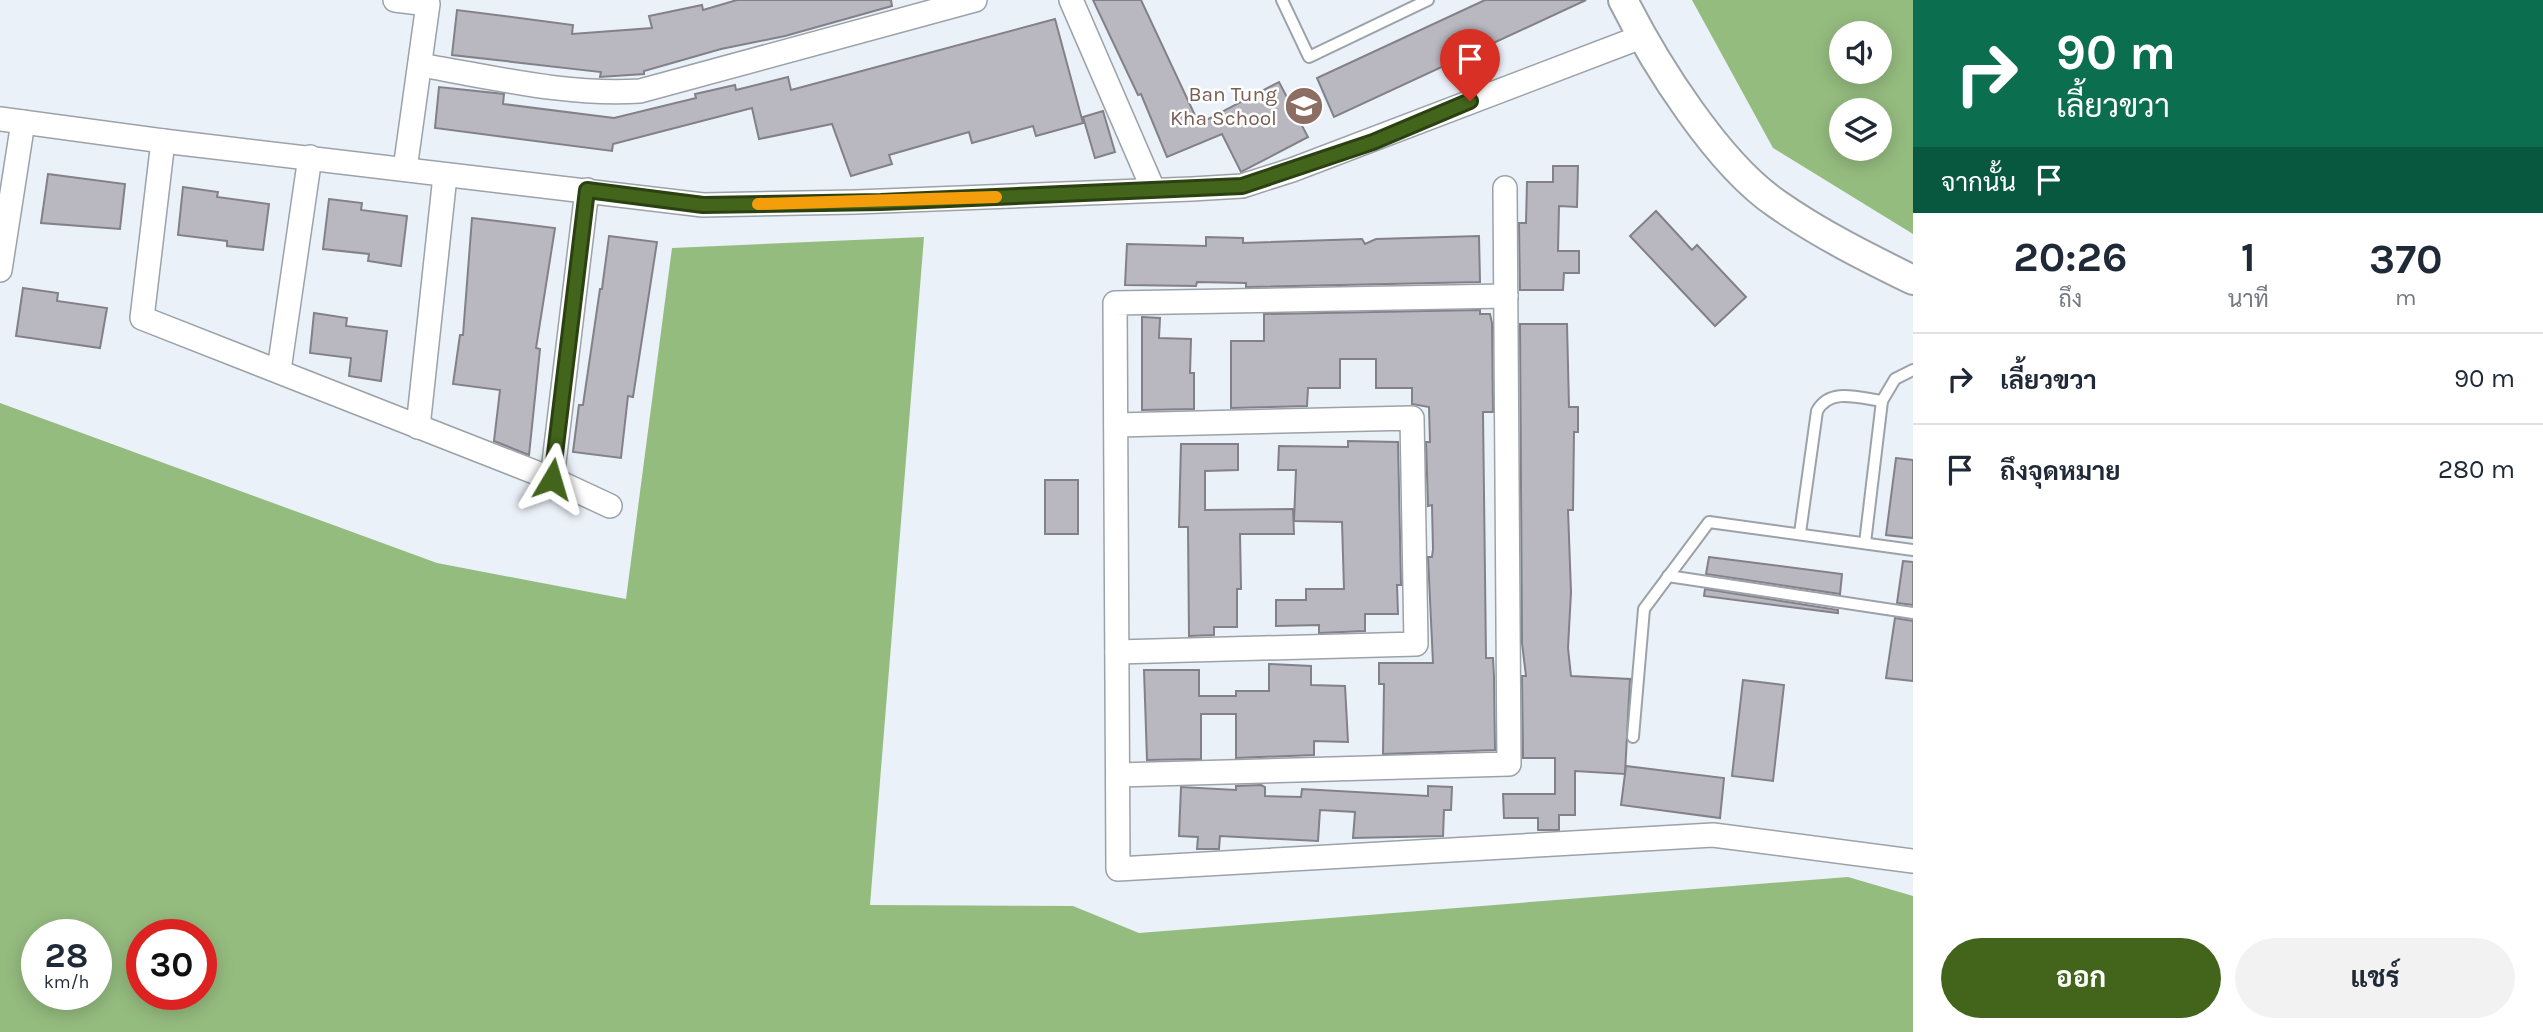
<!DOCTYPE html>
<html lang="th">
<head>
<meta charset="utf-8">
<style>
	:root { --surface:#fff; --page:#f2f2f3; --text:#1f2937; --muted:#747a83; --line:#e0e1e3; --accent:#42641b }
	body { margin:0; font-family:Karla,Sarabun,sans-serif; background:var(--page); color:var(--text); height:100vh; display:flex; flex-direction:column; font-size:26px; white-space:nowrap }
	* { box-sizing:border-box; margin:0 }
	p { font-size:23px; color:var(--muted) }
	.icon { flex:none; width:38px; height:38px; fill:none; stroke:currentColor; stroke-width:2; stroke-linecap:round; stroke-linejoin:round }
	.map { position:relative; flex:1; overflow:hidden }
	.sheet { display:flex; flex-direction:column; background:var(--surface); width:630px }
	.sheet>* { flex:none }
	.hud { background:#0b6e4f; color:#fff; overflow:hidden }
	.fabs { position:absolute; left:1829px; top:21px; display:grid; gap:14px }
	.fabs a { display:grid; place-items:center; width:63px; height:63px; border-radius:50%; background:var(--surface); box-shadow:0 4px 18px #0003; font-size:35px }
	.speed { position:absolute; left:21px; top:919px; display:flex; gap:14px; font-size:35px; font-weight:700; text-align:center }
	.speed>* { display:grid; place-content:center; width:91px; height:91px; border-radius:50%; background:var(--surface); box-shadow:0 4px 18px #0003; line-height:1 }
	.speed small { font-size:18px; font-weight:400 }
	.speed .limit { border:10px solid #d22; background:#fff; color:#111 }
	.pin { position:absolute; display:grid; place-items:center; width:60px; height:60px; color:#fff; margin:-72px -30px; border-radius:50% 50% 50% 0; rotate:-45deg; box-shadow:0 0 7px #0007 }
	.pin .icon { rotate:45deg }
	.me { position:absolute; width:77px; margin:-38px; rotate:7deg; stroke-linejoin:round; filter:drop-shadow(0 0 5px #0008) }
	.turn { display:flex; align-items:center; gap:24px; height:147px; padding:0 28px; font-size:32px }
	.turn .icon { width:91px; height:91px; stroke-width:2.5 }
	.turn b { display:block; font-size:49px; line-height:60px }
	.then { display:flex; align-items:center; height:66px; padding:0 28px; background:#0003; gap:14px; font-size:26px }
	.eta { display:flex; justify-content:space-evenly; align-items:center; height:119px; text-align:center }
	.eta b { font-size:42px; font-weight:700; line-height:49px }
	.action { display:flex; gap:14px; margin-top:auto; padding:14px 28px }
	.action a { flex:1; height:80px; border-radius:42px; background:var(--accent); color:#fff; font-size:28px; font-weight:700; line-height:80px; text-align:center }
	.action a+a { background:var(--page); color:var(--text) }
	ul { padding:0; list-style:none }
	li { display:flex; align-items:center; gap:21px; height:91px; padding:0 28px; border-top:2px solid var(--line) }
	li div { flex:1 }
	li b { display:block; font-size:26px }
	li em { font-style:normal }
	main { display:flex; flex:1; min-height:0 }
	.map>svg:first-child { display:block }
	.forest { fill:#95bc7f; fill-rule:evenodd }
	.building { fill:#b9b8c0; stroke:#828088; stroke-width:2 }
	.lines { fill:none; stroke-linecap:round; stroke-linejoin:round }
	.service-casing { stroke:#9ca2a8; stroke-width:14 }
	.minor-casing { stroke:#9ca2a8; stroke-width:26 }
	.tertiary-casing { stroke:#9ca2a8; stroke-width:32 }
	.service { stroke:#fff; stroke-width:10 }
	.minor { stroke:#fff; stroke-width:23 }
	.tertiary { stroke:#fff; stroke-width:28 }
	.route-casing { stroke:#2b4112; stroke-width:18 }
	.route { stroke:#42641b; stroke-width:12 }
	.slow { stroke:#f59e0b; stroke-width:12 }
	.labels { text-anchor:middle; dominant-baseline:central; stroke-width:5; stroke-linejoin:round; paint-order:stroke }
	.education-label { font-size:21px; fill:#785e54; stroke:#fff; text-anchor:end }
</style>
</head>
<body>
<main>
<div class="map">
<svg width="1913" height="1032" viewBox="0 0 1913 1032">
	<rect width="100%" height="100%" fill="#eaf1f8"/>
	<g class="forest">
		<path d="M 1692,0 L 1913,0 L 1913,234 L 1773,148 ZM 1841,33 L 1880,33 L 1880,72 L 1841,72 ZM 1841,110 L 1880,110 L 1880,149 L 1841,149 Z"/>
		<path d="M 924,237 L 870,905 L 1073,906 L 1139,933 L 1848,877 L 1913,896 L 1913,1032 L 0,1032 L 0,403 L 437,563 L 626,599 L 672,248 ZM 37,934 L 96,934 L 96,994 L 37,994 ZM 142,934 L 201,934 L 201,994 L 142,994 Z"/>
	</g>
	<g class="building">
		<path d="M 737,0 L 891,0 L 892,6 L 785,36 L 721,49 L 644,71 L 644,74 L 600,77 L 601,72 L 452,55 L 457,10 L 573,25 L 572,34 L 652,28 L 649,16 L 702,5 L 703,10 Z"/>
		<path d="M 1093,0 L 1141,0 L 1199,124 L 1279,82 L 1308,137 L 1241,172 L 1222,134 L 1167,157 L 1141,94 L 1138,95 Z"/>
		<path d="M 1485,0 L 1586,0 L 1334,117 L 1317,78 Z"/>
		<path d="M 1055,19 L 1083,123 L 1036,136 L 1033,126 L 972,143 L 969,132 L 889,155 L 892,164 L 851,176 L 832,124 L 759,139 L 752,108 L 613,144 L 612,151 L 435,128 L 439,87 L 504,94 L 503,104 L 614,118 L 696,98 L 695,94 L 735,85 L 736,90 L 788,77 L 791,90 Z"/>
		<path d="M 1103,111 L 1115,152 L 1095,158 L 1083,117 Z"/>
		<path d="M 1553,166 L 1578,166 L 1577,207 L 1559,206 L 1558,251 L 1579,251 L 1579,273 L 1564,273 L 1563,290 L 1520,290 L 1519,223 L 1526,223 L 1527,182 L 1553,182 Z"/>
		<path d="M 48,174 L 125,184 L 120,229 L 41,223 Z"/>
		<path d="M 183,187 L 218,192 L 217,197 L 269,204 L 263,250 L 227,246 L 227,241 L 178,235 Z"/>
		<path d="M 329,199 L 362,203 L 361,210 L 407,216 L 401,266 L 368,261 L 369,254 L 323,249 Z"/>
		<path d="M 1656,211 L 1692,250 L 1697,245 L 1746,297 L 1715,326 L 1630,236 Z"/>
		<path d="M 472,218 L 555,228 L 536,348 L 540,349 L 529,455 L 494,441 L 500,390 L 453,384 L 460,335 L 463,335 Z"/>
		<path d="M 609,236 L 657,242 L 633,397 L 628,396 L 621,458 L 573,452 L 579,405 L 583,405 L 600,289 L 602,289 Z"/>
		<path d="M 1479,236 L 1480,282 L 1246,287 L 1246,283 L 1197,282 L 1196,286 L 1125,285 L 1127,244 L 1206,246 L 1206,237 L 1243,238 L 1243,243 L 1362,239 L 1365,244 L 1376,239 Z"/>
		<path d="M 23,288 L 58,293 L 57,301 L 107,308 L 100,348 L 16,336 Z"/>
		<path d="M 1480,310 L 1480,314 L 1490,314 L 1492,323 L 1493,412 L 1483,412 L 1486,658 L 1493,658 L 1494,677 L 1495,750 L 1383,754 L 1384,684 L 1379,684 L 1379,663 L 1433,663 L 1428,557 L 1432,557 L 1433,549 L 1432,505 L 1428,506 L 1426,442 L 1430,442 L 1429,407 L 1412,404 L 1412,388 L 1376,388 L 1376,359 L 1340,359 L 1340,388 L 1308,388 L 1307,406 L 1231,408 L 1231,341 L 1264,341 L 1264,314 Z"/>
		<path d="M 314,313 L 347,318 L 346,326 L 387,331 L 381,381 L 349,376 L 351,358 L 310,353 Z"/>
		<path d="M 1142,317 L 1160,318 L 1159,338 L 1191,339 L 1190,373 L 1194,373 L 1194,409 L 1142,410 Z"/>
		<path d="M 1520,324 L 1567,324 L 1569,407 L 1578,407 L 1578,432 L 1574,432 L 1573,510 L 1568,510 L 1571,592 L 1568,648 L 1571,676 L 1630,679 L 1625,774 L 1575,771 L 1575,815 L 1559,815 L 1559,830 L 1538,830 L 1538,818 L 1504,818 L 1503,794 L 1555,794 L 1555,758 L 1523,758 L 1523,753 L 1522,676 L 1526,676 L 1522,643 Z"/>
		<path d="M 1348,441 L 1398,442 L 1401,585 L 1397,585 L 1398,614 L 1365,614 L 1365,631 L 1319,633 L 1319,625 L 1276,626 L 1276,600 L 1306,600 L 1306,589 L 1344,589 L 1342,522 L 1294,521 L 1296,470 L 1278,470 L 1279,446 L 1348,447 Z"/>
		<path d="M 1181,444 L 1238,444 L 1238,470 L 1205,471 L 1205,510 L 1293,509 L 1294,534 L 1240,534 L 1241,589 L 1237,589 L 1237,627 L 1214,627 L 1214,635 L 1189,636 L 1188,527 L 1179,527 Z"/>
		<path d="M 1896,458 L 1913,460 L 1913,538 L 1886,535 Z"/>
		<rect x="1045" y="480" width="33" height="54"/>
		<path d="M 1709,557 L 1842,574 L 1840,594 L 1706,574 Z"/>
		<path d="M 1903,561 L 1913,562 L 1913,605 L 1897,603 Z"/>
		<path d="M 1705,589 L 1838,610 L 1838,613 L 1704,596 Z"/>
		<path d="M 1895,618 L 1913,621 L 1913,681 L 1886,678 Z"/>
		<path d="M 1269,664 L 1311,666 L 1311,685 L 1345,686 L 1348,742 L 1314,741 L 1314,755 L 1236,758 L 1236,714 L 1201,714 L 1201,759 L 1147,760 L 1144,670 L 1199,670 L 1199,696 L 1236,696 L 1236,691 L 1269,691 Z"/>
		<path d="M 1743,680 L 1784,685 L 1773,781 L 1732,776 Z"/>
		<path d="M 1626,766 L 1724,778 L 1720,818 L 1621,805 Z"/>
		<path d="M 1261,785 L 1265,787 L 1265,796 L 1301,797 L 1302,789 L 1428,796 L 1428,786 L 1452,787 L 1451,810 L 1444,810 L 1443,836 L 1353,838 L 1355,812 L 1320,810 L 1318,841 L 1220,836 L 1219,849 L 1197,849 L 1198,837 L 1179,836 L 1181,787 L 1236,790 L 1236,786 Z"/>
	</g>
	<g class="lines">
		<g class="service-casing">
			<g id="service">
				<path d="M 1282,0 L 1309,57 L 1428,0"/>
				<path d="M 1800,533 L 1817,411 C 1830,387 1859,398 1882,401"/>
				<path d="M 1865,543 L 1882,401 L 1895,379 L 1913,370"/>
				<path d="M 1668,576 L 1913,613"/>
				<path d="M 1633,737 L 1644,609 L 1709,522 L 1913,550"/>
			</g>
		</g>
		<g class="minor-casing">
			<g id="minor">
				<path d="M 395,0 L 428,4 L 405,169"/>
				<path d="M 1071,0 L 1153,189"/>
				<path d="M 420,65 C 492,77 567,96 640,91 L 975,0"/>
				<path d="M 0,119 L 163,141 L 703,205 L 856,202 L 1192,189 L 1242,186 L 1292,170 L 1641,37"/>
				<path d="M 163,141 L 142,318 L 552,479 L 610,506"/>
				<path d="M 0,270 L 23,122"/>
				<path d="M 1506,296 L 1115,303 L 1118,869 L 1713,835 L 1913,861"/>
				<path d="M 279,370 L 310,157"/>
				<path d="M 1116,425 L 1412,418 L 1416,644 L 1117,652"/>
				<path d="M 418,427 L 445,176"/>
				<path d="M 552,479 L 587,190"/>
				<path d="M 1118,775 L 1509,764 L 1505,188"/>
			</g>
		</g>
		<g class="tertiary-casing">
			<path id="tertiary" d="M 1623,0 C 1655,64 1718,164 1777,204 C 1820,234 1866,257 1913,280"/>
		</g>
		<use href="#service" class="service"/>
		<use href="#minor" class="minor"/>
		<use href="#tertiary" class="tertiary"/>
	</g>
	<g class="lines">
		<g class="route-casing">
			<path id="route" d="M 552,479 L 587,190 L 703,205 L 881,202 L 1242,186 L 1373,142 L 1470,101"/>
		</g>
		<use href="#route" class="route"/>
		<path class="slow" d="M 758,204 L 996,197"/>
	</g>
	<defs>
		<g id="school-disc" transform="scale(2.0125)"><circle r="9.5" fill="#8d6e63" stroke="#fff"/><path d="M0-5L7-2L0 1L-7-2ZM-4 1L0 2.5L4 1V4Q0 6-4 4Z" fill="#fff"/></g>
	</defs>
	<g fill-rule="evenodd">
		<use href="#school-disc" x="1304" y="106"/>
	</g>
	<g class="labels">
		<g class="education-label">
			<text x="1277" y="94">Ban Tung<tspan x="1277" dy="24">Kha School</tspan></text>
		</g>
	</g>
</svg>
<div class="fabs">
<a><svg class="icon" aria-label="sound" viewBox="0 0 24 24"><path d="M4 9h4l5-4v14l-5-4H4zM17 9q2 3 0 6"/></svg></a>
<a><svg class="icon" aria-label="layers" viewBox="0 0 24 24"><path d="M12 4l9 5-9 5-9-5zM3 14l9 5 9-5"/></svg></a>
</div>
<div class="speed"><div>28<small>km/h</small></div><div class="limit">30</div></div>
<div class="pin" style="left:1470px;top:101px;background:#d93025"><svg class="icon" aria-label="arrive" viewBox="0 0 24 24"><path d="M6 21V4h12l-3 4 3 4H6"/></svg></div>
<svg class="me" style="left:552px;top:479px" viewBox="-20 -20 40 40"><path d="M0-17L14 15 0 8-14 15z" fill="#42641b" stroke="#fff" stroke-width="4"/></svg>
</div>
<section class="sheet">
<div class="hud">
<div class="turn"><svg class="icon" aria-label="right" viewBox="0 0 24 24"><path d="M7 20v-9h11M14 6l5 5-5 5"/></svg><div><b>90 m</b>เลี้ยวขวา</div></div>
<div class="then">จากนั้น<svg class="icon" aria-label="arrive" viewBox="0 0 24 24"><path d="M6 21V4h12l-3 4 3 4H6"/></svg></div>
</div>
<div class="eta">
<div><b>20:26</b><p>ถึง</p></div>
<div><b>1</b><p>นาที</p></div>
<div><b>370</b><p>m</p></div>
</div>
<ul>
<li><svg class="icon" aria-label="right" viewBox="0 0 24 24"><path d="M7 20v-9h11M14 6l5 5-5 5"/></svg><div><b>เลี้ยวขวา</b></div><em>90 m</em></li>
<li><svg class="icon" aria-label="arrive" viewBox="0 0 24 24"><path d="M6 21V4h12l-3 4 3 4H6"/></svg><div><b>ถึงจุดหมาย</b></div><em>280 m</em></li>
</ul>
<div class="action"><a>ออก</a><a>แชร์</a></div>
</section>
</main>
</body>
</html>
